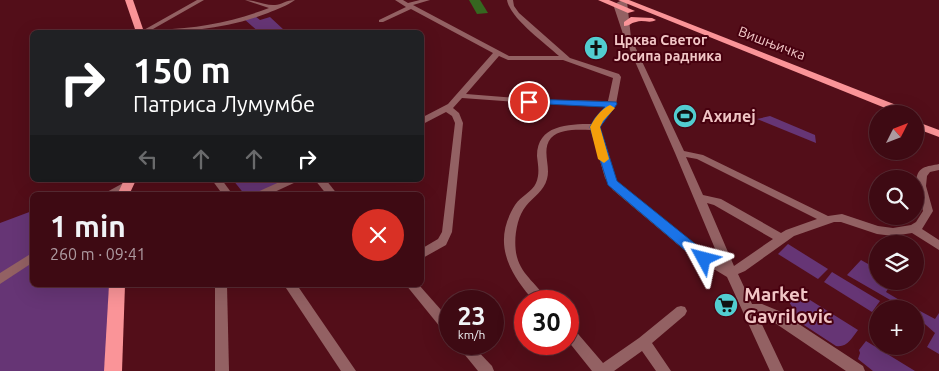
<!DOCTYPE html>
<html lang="en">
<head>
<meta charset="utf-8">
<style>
	:root { --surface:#3e0a13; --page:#491821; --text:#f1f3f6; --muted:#ad9aa0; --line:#572b33 }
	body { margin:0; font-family:Ubuntu,sans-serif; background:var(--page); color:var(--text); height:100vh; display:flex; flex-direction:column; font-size:19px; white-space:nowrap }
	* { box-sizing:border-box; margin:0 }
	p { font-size:16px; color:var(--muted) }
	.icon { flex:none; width:28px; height:28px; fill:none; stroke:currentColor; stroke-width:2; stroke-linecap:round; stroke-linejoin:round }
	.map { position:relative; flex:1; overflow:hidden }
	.drawer { position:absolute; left:30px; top:192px; width:394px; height:95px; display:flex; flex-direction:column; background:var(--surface); border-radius:8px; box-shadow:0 5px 20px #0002,0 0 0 1px var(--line) }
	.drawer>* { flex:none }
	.hud { position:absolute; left:30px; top:30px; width:394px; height:152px; border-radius:8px; box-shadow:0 5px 20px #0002,0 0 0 1px var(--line); background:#202124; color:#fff; overflow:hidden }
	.needle { width:32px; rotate:48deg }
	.tools { position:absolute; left:869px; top:105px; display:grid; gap:10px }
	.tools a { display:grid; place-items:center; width:55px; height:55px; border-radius:50%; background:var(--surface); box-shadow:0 5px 20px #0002,0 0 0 1px var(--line); font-size:25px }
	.speed { position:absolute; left:439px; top:290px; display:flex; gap:10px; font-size:25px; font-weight:700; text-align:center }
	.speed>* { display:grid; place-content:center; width:65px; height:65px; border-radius:50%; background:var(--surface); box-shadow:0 5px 20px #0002,0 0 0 1px var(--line); line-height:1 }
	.speed small { font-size:12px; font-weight:400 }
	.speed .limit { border:8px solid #d22; background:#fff; color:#111 }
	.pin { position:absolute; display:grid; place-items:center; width:42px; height:42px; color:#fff; margin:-21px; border:2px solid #fff; border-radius:50%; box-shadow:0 1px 5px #0007 }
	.me { position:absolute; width:55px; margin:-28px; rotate:308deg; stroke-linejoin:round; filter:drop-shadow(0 0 4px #0008) }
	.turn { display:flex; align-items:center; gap:18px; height:105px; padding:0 20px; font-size:22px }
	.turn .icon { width:65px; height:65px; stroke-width:2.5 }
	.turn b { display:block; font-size:35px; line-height:42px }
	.lanes { display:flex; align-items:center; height:48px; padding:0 20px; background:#0003; justify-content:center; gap:25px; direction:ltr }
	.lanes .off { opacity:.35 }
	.round { display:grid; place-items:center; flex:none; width:52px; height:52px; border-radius:26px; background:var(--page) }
	.head { display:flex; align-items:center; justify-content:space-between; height:85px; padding:0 20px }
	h1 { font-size:30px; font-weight:600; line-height:38px }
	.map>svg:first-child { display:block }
	.green { fill:#663575 }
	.building { fill:#366720 }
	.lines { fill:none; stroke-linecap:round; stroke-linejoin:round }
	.minor { fill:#936163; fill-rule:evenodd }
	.major { fill:#fa9498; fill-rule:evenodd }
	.route { fill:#1a73e8; stroke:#114b97 }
	.slow { fill:#f59e0b }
	.labels { text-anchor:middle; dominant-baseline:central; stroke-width:4; stroke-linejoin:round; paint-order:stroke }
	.far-poi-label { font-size:14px; font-weight:bold; fill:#f1c6c6; stroke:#47010f; text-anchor:start }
	.far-street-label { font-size:14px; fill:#f1c6c6; stroke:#47010f }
	.poi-label { font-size:16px; font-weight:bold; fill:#f1c6c6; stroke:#47010f; text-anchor:start }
	.near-poi-label { font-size:19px; font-weight:bold; fill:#f1c6c6; stroke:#47010f; text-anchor:start }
</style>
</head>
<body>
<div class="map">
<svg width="939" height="371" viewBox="0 0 939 371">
	<rect width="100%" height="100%" fill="#530e19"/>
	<g class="green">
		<path d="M 255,16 L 260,20 L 270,17 L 284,30 L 289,32 L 259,32 L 244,19 Z"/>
		<path d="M 770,116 L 815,135 L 816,143 L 757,119 Z"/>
		<path d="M 233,180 L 287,180 L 254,195 L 245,195 Z"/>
		<path d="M 32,211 L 32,285 L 113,285 L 109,371 L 0,371 L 0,223 Z"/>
		<path d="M 788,244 L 828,269 L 818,279 L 778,254 Z"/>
		<path d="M 861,260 L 877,269 L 878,281 L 893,281 L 886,292 L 901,301 L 899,305 L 847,275 Z"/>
		<path d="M 832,272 L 880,301 L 872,312 L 824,282 Z"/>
		<path d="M 794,290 L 858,330 C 852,338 847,348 836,346 L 784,312 L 793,308 L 785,296 Z"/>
		<path d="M 920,311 L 935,319 L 939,313 L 939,354 L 927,347 L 935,333 L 917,317 Z"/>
		<path d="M 866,341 L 915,371 L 873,371 L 858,359 L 860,353 L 859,350 Z"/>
	</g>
	<path class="building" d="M 469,0 L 480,0 L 488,13 L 477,14 Z"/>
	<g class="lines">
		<g class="minor">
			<path d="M 197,0 L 204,0 L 153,29 C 193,30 232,22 269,8 L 245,0 C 255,0 267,6 275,5 C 281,5 286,0 295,0 C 287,6 277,9 268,13 C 226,29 187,32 143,32 L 142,31 Z"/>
			<path d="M 395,0 L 403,0 L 408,3 L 420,0 L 430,0 L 413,5 L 509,56 L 559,56 C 545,43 510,18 507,0 L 513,0 L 514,6 L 519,13 L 570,58 L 619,74 L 621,77 L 616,104 L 602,121 L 599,127 L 615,178 L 621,186 L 697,248 L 721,263 L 675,153 L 623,34 L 614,7 C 616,1 622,0 627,1 L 631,38 L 684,151 L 703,155 L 828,216 L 842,214 L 878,226 L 893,228 L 911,225 L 916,222 L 923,211 C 921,200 909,176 923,168 C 927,166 934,165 939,164 L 939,170 L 930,172 L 927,176 L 926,186 L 933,211 L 922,229 L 939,240 L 939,250 L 912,233 L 893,236 L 877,234 L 841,222 L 834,222 L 794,236 L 745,271 L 738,274 L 752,304 L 762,304 L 779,311 L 863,366 L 865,371 L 846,371 L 769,319 L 761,314 L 757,314 L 784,371 L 770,371 L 727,277 L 689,254 L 613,190 L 605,178 L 591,130 C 579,130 561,128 551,138 C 541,150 551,166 547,179 C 544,191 533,197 526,206 C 516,218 513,242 517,257 C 522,276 539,285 547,301 L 534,301 C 508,272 492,242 515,205 C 521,196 532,192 536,183 C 540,174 538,165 537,156 C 537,125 568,124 592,124 L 606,106 L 544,104 L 462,98 L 453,108 L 459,113 L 463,123 L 452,232 L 446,245 L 421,259 L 421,249 L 438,239 L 442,232 L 455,123 L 452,116 L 446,112 L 421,125 L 421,118 L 448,104 L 493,53 L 411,9 L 383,22 L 379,22 L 379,20 L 406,7 ZM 499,56 L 508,60 L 563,60 L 613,78 L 608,101 L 544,100 L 466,94 ZM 686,157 L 697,159 L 817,219 L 786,230 L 781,233 L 721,199 L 703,195 ZM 707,203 L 714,205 L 773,239 L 734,266 Z"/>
			<path d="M 212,180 L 222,180 L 233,195 L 223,195 Z"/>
			<path d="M 284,180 L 298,180 L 296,182 L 268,195 L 254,195 L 255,193 Z"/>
			<path d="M 315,180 L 326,180 L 338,195 L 327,195 Z"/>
			<path d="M 127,181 L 132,184 C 124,193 115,195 104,195 L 105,193 Z"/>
			<path d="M 32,253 L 32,263 L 0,284 L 0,273 Z"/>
			<path d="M 215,285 L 227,285 L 229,371 L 215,371 Z"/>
			<path d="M 284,285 L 297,285 L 356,371 L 341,371 Z"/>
			<path d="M 406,285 L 419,285 L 450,320 L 450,335 L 445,333 Z"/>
			<path d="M 681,306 L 685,307 L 687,311 L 685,315 L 652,343 L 671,371 L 656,371 L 642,351 L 614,371 L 592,371 L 568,341 L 568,326 L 573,328 L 603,363 L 639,338 L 677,307 Z"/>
			<path d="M 456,344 L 471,344 L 492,366 L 494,371 L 478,371 Z"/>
		</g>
		<g class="major">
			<path d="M 125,0 L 133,0 L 144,32 L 136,32 Z"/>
			<path d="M 598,0 L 609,0 L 635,11 L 628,13 Z"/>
			<path d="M 618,0 L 629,0 L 914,112 L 915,114 L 900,114 Z"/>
			<path d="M 631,17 L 652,18 L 656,20 C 649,24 643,19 636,22 C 630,23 630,26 624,26 L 624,22 Z"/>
			<path d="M 915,121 L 939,130 L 939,137 L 915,128 Z"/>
			<path d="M 124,180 L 136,180 L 129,195 L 117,195 Z"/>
			<path d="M 109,285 L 125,285 L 122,371 L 104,371 Z"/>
		</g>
	</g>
	<path class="route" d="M 529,99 L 616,102 L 617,104 L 600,127 L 617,181 L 709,255 L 711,259 L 709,262 L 699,262 L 608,185 L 590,127 L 595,118 L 605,107 L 526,103 L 524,102 Z"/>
	<path class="slow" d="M 610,105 L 615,108 L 603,121 L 600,127 L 609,159 L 604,163 L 598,159 L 590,127 C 594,119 601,109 610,105 Z"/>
	<defs>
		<g id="church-disc" transform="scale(1.25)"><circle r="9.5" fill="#52cdd0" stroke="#47010f"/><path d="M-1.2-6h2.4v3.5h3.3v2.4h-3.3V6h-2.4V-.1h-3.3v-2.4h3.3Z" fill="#111"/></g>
		<g id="stadium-disc" transform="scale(1.25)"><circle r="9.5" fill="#52cdd0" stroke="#47010f"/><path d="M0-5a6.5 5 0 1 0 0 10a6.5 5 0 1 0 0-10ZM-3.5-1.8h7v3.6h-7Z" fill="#111"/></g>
		<g id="supermarket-disc" transform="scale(1.25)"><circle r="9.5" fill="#52cdd0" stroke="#47010f"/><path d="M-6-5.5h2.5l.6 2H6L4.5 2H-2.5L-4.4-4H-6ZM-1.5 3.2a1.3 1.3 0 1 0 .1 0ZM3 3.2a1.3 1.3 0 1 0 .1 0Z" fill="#111"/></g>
	</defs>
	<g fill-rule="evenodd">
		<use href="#church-disc" x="596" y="48"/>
		<use href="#stadium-disc" x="685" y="116"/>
		<use href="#supermarket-disc" x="726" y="305"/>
	</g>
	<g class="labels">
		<g class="far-poi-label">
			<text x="614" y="40">Црква Светог<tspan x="614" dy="16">Јосипа радника</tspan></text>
		</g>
		<g class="far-street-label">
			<text transform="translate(772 43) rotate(21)">Вишњичка</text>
		</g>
		<g class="poi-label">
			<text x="702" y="116">Ахилеј</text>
		</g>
		<g class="near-poi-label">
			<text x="744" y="294">Market<tspan x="744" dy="22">Gavrilovic</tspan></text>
		</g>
	</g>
</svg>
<div class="tools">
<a><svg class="needle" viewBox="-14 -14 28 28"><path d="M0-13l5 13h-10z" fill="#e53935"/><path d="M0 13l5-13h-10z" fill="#ad9aa0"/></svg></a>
<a><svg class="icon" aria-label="search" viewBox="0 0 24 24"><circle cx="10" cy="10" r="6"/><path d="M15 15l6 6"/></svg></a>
<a><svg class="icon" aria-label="layers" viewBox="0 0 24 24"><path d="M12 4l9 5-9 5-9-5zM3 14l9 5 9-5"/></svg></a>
<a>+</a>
</div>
<div class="speed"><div>23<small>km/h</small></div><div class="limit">30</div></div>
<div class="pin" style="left:529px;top:102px;background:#d93025"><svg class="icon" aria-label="arrive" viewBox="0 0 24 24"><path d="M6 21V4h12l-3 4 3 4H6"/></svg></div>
<svg class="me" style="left:704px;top:259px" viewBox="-20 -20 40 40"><path d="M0-17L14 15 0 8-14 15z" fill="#1a73e8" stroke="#fff" stroke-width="4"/></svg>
<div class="hud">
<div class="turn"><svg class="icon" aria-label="right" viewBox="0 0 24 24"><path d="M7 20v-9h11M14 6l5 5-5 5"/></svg><div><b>150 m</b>Патриса Лумумбе</div></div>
<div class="lanes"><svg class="icon off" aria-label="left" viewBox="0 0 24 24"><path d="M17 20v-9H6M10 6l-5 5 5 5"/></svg><svg class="icon off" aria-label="ahead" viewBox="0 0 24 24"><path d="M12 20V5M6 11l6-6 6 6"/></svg><svg class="icon off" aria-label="ahead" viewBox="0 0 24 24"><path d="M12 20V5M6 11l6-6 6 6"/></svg><svg class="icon" aria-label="right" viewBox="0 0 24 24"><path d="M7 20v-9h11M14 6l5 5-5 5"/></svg></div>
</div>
<section class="drawer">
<div class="head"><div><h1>1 min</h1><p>260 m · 09:41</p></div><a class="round" style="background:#d93025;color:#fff"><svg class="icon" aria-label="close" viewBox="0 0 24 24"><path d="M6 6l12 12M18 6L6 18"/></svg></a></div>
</section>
</div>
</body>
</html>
